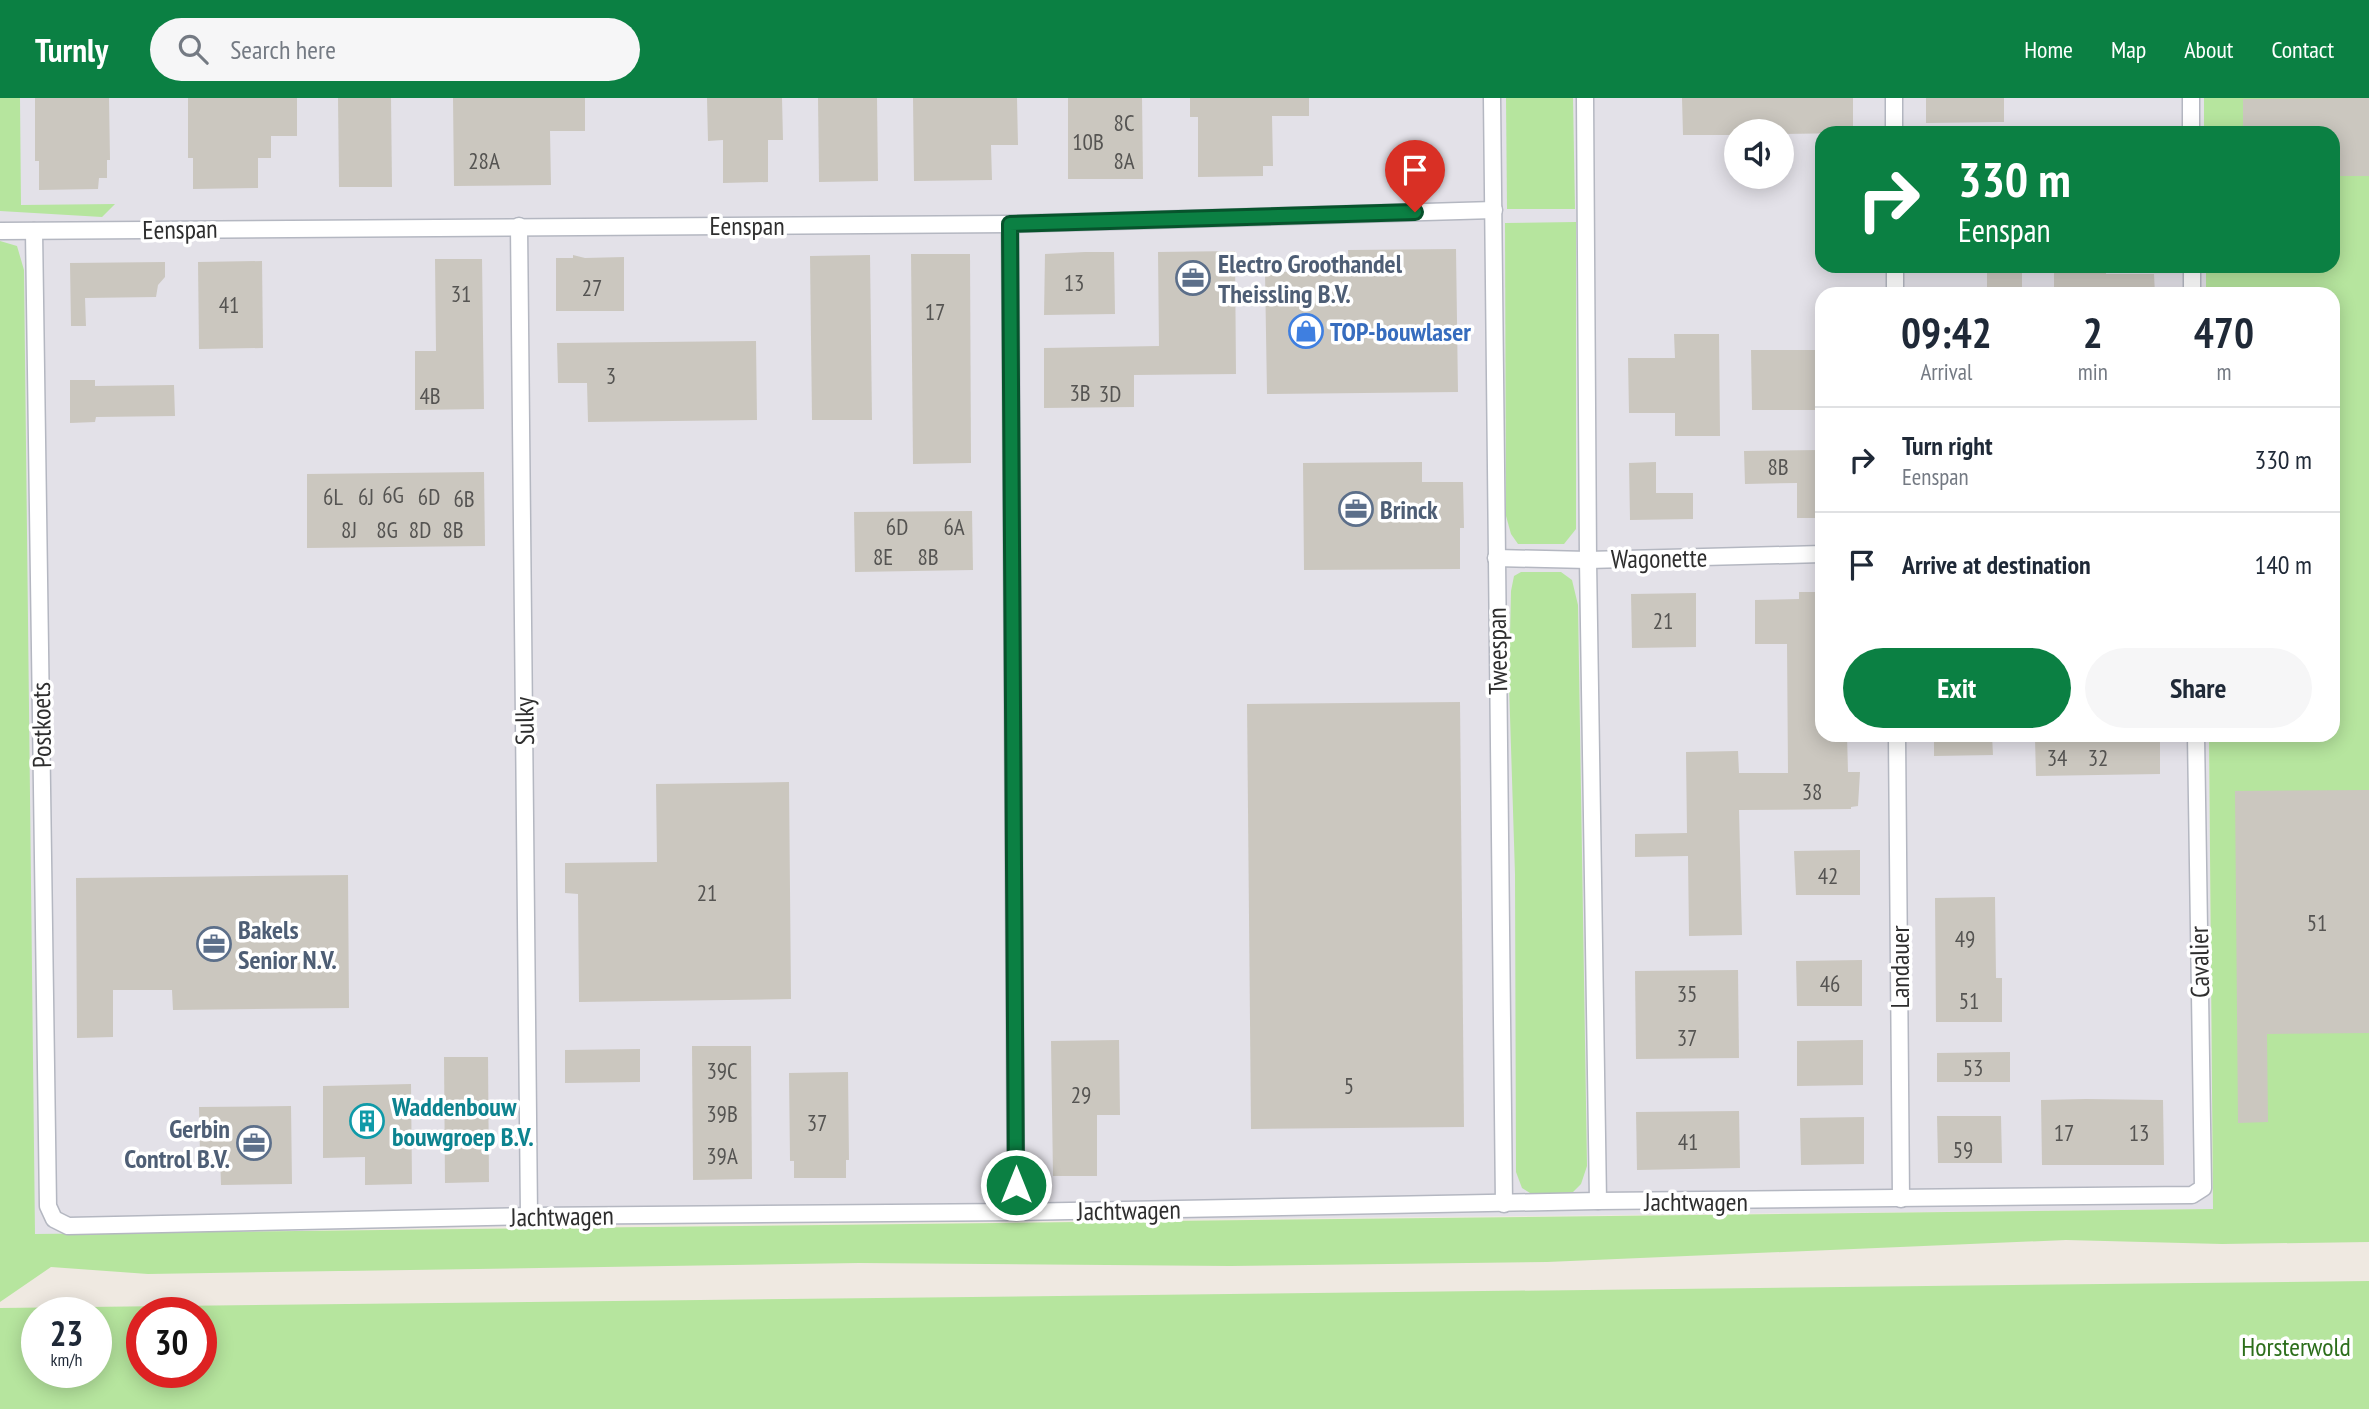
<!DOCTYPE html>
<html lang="en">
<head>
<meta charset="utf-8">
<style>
	:root { --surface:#fff; --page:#f6f6f7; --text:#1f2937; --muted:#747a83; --line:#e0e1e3; --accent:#0b8043 }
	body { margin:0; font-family:"PT Sans Narrow",sans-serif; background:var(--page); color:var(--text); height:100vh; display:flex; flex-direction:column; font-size:26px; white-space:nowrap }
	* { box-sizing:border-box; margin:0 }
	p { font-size:23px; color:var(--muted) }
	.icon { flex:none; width:38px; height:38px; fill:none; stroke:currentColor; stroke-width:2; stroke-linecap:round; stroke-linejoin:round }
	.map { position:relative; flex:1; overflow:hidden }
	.sheet { position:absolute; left:1815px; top:189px; width:525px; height:455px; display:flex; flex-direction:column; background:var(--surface); border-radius:21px; box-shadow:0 4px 18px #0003 }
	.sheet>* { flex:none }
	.top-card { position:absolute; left:1815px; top:28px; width:525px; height:147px; border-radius:21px; box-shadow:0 4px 18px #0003; background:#0b8043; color:#fff; overflow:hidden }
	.fabs { position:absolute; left:1724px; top:21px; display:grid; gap:14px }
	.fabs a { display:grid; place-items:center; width:70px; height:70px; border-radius:50%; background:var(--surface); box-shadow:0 4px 18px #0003; font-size:35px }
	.speed { position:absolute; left:21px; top:1199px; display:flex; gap:14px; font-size:35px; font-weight:700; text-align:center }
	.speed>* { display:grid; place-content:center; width:91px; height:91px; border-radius:50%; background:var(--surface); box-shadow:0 4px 18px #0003; line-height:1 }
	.speed small { font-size:18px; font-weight:400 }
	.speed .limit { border:10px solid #d22; background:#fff; color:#111 }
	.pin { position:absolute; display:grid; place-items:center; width:60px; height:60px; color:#fff; margin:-72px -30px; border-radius:50% 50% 50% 0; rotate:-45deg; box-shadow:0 0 7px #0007 }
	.pin .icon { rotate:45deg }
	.me { position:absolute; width:77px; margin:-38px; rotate:0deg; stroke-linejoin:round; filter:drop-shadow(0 0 5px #0008) }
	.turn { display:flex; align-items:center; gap:24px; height:147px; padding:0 28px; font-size:32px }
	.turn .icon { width:91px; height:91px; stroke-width:2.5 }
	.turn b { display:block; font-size:49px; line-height:60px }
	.eta { display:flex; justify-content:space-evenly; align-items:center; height:119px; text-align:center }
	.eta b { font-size:42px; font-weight:600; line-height:49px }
	.action { display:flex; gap:14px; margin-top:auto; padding:14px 28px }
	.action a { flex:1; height:80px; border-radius:42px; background:var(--accent); color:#fff; font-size:28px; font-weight:600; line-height:80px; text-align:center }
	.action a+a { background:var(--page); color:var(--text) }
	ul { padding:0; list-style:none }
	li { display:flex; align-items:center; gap:21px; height:105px; padding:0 28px; border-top:2px solid var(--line) }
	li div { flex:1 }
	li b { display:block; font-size:26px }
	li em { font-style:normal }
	header { display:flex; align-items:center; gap:42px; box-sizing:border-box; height:98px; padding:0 35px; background:var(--accent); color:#fff }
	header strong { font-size:33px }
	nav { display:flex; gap:38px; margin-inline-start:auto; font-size:24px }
	.search { width:490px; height:63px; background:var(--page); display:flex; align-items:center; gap:18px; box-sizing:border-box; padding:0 24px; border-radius:38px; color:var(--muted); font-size:26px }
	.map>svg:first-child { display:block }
	.industrial { fill:#e3e1e8; fill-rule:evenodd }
	.green { fill:#b6e59e; fill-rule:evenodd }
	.building { fill:#cbc7bf }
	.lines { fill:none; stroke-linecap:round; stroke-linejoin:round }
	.minor-casing { stroke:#b4b7c1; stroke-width:19 }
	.minor { stroke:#fff; stroke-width:16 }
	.route-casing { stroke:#07532c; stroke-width:18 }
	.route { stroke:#0b8043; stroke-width:12 }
	.labels { text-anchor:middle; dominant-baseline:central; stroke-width:7; stroke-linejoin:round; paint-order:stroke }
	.number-label { font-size:23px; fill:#555452 }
	.street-label { font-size:26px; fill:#2e2e2e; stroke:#fff }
	.service-label { font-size:26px; font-weight:bold; fill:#4e5e75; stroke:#fff; text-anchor:start }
	.shop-label { font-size:26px; font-weight:bold; fill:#366cbe; stroke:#fff; text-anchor:start }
	.culture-label { font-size:26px; font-weight:bold; fill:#0d838f; stroke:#fff; text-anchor:start }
	.park-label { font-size:26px; fill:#2c6e1b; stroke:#fff }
</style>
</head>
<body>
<header>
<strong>Turnly</strong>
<div class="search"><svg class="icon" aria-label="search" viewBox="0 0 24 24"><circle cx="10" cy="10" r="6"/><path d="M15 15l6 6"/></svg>Search here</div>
<nav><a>Home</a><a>Map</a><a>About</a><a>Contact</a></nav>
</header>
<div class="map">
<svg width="2369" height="1311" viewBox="0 0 2369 1311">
	<rect width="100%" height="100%" fill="#efe9e1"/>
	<path class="industrial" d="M 0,0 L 2204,0 L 2204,35 L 1822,35 L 1822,168 L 2206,168 L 2206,196 L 1822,196 L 1822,637 L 2209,637 L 2213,1111 L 530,1128 L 25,1138 L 0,262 ZM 1736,33 L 1782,33 L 1782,79 L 1736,79 Z"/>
	<g class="green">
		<path d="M 0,0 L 20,0 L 21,107 L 115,106 L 102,119 L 0,113 Z"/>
		<path d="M 1506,0 L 1573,0 L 1575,111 L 1507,111 Z"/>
		<path d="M 2204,0 L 2369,0 L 2369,1144 L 2222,1146 L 2066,1142 L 1547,1164 L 1230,1168 L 859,1165 L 148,1176 L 51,1169 L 0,1204 L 0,143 L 17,148 L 24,172 L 35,1136 L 2213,1111 L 2209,637 L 2333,637 L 2333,196 L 2206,196 L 2206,168 L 2333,168 L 2333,35 L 2204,35 Z"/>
		<path d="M 1576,124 L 1576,431 L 1564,446 L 1518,446 L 1511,436 L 1506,418 L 1505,125 Z"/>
		<path d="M 1521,474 L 1561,474 L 1572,482 L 1578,507 L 1587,1068 L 1581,1086 L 1571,1096 L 1530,1095 L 1522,1090 L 1516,1074 L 1515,776 L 1509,586 L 1511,493 L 1514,478 Z"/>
		<path d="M 2369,1183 L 2369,1311 L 0,1311 L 0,1210 ZM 96,1214 L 96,1274 L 37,1274 L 37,1214 ZM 201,1214 L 201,1274 L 142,1274 L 142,1214 Z"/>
	</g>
	<g class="building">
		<path d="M 35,0 L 109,0 L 110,62 L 107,62 L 107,80 L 99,80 L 98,91 L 39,92 L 39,63 L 35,63 Z"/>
		<path d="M 188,0 L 297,0 L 297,38 L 271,38 L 271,60 L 258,60 L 258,90 L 193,91 L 193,60 L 188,60 Z"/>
		<path d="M 338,0 L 391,0 L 392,89 L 339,89 Z"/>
		<path d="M 453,0 L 585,0 L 585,33 L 550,33 L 551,87 L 454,88 Z"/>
		<path d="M 707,0 L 782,0 L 783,42 L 768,42 L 768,84 L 723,85 L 723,42 L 708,43 Z"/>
		<path d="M 818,0 L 877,0 L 878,83 L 819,84 Z"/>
		<path d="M 913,0 L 1017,0 L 1018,47 L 991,47 L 992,82 L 914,83 Z"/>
		<path d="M 1068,0 L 1142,0 L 1143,81 L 1068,81 Z"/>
		<path d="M 1190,0 L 1309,0 L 1309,18 L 1272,18 L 1273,68 L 1263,68 L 1263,78 L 1198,79 L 1198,19 L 1190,19 Z"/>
		<path d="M 1682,0 L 1853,0 L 1853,35 L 1782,36 L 1782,33 L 1736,33 L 1736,37 L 1683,37 Z"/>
		<path d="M 1926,0 L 2004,0 L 2004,24 L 1926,25 Z"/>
		<path d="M 2369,0 L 2369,78 L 2333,78 L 2333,35 L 2243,35 L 2243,1 Z"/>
		<path d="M 1456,151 L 1458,294 L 1267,296 L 1265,174 L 1349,173 L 1348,152 Z"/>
		<path d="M 1235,153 L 1236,276 L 1134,277 L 1134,309 L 1044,310 L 1044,250 L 1159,248 L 1158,154 Z"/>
		<path d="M 1085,154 L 1114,154 L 1115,216 L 1044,217 L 1045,156 Z"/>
		<path d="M 911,156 L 970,156 L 971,365 L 913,366 Z"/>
		<path d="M 573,157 L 585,160 L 624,159 L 624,213 L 556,213 L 556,160 L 573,160 Z"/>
		<path d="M 870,157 L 872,322 L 812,322 L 810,158 Z"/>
		<path d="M 435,161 L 482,161 L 484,311 L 415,312 L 415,253 L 436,253 Z"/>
		<path d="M 262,163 L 263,250 L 199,251 L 198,164 Z"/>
		<path d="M 165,164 L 165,179 L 158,187 L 156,199 L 85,200 L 86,228 L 71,228 L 70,165 Z"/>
		<rect x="1987" y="168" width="35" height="28"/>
		<path d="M 2054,168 L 2106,168 L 2106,176 L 2154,176 L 2155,196 L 2054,196 Z"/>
		<path d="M 1674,236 L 1719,236 L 1720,338 L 1675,338 L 1675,315 L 1629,315 L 1628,260 L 1675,260 Z"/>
		<path d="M 756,243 L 757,322 L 588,324 L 587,285 L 558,285 L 557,245 Z"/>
		<path d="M 1751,252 L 1822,252 L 1822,312 L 1752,312 Z"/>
		<path d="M 70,282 L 95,282 L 95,288 L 174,287 L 175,318 L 96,319 L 95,324 L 70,325 Z"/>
		<path d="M 1822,352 L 1822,420 L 1797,420 L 1797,385 L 1745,386 L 1744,353 Z"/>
		<path d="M 1422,364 L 1422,384 L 1463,384 L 1464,430 L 1460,430 L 1460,471 L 1304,472 L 1303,365 Z"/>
		<path d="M 1656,364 L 1656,395 L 1693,395 L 1693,421 L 1630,422 L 1629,365 Z"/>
		<path d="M 484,374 L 485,448 L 307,450 L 307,376 Z"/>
		<path d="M 972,413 L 973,472 L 855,474 L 854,414 Z"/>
		<path d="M 1799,494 L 1822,494 L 1822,637 L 1847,637 L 1848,674 L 1860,674 L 1858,708 L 1851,709 L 1851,711 L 1739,712 L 1742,837 L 1689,838 L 1688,758 L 1635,759 L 1635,736 L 1687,735 L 1686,654 L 1738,653 L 1739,675 L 1788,675 L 1787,546 L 1755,546 L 1755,502 L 1799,501 Z"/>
		<path d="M 1696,495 L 1696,549 L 1632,550 L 1631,496 Z"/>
		<path d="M 1460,604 L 1464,1029 L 1251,1031 L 1247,606 Z"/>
		<path d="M 1934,637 L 1992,637 L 1993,657 L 1934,658 Z"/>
		<path d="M 2117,640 L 2160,640 L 2160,676 L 2036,678 L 2035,641 Z"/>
		<path d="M 789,684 L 791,901 L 579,904 L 578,796 L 565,795 L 565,765 L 657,764 L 656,686 Z"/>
		<path d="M 2369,692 L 2369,935 L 2267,936 L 2268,1024 L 2238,1025 L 2235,693 Z"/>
		<path d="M 1860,752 L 1860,797 L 1796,797 L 1794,753 Z"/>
		<path d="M 348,777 L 349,910 L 173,912 L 172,892 L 113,892 L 113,939 L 77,940 L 76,780 Z"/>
		<path d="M 1995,799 L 1996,880 L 2002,880 L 2002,924 L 1936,924 L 1935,800 Z"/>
		<path d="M 1862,862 L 1862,908 L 1797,908 L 1796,863 Z"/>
		<path d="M 1738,872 L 1739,960 L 1636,961 L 1635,873 Z"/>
		<path d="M 1119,942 L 1120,1017 L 1097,1017 L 1097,1078 L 1053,1078 L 1051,943 Z"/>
		<path d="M 1863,942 L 1863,987 L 1797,988 L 1797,943 Z"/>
		<path d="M 692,948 L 751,948 L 752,1081 L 693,1082 Z"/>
		<path d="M 640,951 L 640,984 L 565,985 L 565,952 Z"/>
		<path d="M 2010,954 L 2010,984 L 1937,984 L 1937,955 Z"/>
		<path d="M 444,959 L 488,959 L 489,1084 L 445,1085 Z"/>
		<path d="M 848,974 L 849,1062 L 846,1062 L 846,1080 L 794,1080 L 794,1063 L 790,1063 L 789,975 Z"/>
		<path d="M 411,986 L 412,1086 L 365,1087 L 365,1059 L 323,1060 L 323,988 Z"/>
		<path d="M 2086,1001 L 2163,1002 L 2164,1067 L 2042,1067 L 2041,1002 Z"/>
		<path d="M 291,1008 L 292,1086 L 221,1087 L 220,1056 L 200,1057 L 199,1009 Z"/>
		<path d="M 1739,1013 L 1740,1070 L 1637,1072 L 1636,1014 Z"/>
		<path d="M 1937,1018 L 2001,1018 L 2002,1065 L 1938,1065 Z"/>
		<path d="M 1864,1019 L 1864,1066 L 1801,1067 L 1800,1020 Z"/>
	</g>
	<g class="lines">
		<g class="minor-casing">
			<g id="minor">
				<path d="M 1492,0 L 1504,1106"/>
				<path d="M 1585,0 L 1588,462 L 1598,1103"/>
				<path d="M 1894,0 L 1894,35"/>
				<path d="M 2191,0 L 2191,35"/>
				<path d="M 1010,126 L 1016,1114"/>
				<path d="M 519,128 L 529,1118"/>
				<path d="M 0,133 L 1010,126 L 1494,112"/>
				<path d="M 34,133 L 48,1108 L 54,1121 L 68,1128 L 529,1118 L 1016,1114 L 1598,1103 L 2192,1097 L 2203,1090 L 2196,637"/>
				<path d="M 1895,168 L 1895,196"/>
				<path d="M 2192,168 L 2192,196"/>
				<path d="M 1496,460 L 1588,462 L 1822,456"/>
				<path d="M 1897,637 L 1901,1101"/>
			</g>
		</g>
		<use href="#minor" class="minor"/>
	</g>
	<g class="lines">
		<g class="route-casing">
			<path id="route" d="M 1016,1087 L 1010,126 L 1415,114"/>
		</g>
		<use href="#route" class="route"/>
	</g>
	<defs>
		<g id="office-ring" transform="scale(1.75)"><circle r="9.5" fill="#fff" stroke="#5c6f8a" stroke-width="1.5"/><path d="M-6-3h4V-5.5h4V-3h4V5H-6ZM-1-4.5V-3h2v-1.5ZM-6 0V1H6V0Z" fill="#5c6f8a"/></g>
		<g id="shop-ring" transform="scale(1.75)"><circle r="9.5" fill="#fff" stroke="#3f7fe0" stroke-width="1.5"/><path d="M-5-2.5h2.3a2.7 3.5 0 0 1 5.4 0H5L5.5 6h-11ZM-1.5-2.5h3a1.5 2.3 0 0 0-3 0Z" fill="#3f7fe0"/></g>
		<g id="building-ring" transform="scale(1.75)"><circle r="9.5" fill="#fff" stroke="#0f9aa8" stroke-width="1.5"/><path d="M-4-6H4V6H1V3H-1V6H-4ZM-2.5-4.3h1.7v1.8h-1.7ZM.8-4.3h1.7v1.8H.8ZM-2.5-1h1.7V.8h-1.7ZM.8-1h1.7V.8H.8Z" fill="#0f9aa8"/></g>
	</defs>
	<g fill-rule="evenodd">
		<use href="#office-ring" x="1193" y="180"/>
		<use href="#shop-ring" x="1306" y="233"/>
		<use href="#office-ring" x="1356" y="411"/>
		<use href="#office-ring" x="214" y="846"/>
		<use href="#building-ring" x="367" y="1023"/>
		<use href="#office-ring" x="254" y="1045"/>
	</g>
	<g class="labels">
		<g class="number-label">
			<text x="1124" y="24">8C</text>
			<text x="1088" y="43">10B</text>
			<text x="484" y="62">28A</text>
			<text x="1124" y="62">8A</text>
			<text x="1074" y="184">13</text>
			<text x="592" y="189">27</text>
			<text x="461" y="195">31</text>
			<text x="229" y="206">41</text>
			<text x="935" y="213">17</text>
			<text x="611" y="277">3</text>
			<text x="1080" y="294">3B</text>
			<text x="1110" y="295">3D</text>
			<text x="430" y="297">4B</text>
			<text x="1778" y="368">8B</text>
			<text x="393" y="396">6G</text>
			<text x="333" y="398">6L</text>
			<text x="366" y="398">6J</text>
			<text x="429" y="398">6D</text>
			<text x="464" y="400">6B</text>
			<text x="897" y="428">6D</text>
			<text x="954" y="428">6A</text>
			<text x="349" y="431">8J</text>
			<text x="387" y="431">8G</text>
			<text x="420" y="431">8D</text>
			<text x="453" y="431">8B</text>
			<text x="883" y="458">8E</text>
			<text x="928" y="458">8B</text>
			<text x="1663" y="522">21</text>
			<text x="2057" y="659">34</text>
			<text x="2098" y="659">32</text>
			<text x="1812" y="693">38</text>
			<text x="1828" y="777">42</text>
			<text x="707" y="794">21</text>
			<text x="2317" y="824">51</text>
			<text x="1965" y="840">49</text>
			<text x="1830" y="885">46</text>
			<text x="1687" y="895">35</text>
			<text x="1969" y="902">51</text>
			<text x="1687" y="939">37</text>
			<text x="1973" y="969">53</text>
			<text x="722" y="972">39C</text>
			<text x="1349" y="987">5</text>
			<text x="1081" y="996">29</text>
			<text x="722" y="1015">39B</text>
			<text x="817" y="1024">37</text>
			<text x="2064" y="1034">17</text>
			<text x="2139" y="1034">13</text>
			<text x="1688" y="1043">41</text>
			<text x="1963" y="1051">59</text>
			<text x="722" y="1057">39A</text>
		</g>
		<g class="street-label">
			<text x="747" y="127">Eenspan</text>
			<text transform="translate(180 131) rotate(-1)">Eenspan</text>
			<text transform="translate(1659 460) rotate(-1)">Wagonette</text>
			<text transform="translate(1497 553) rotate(-91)">Tweespan</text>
			<text transform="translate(524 623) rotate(-91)">Sulky</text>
			<text transform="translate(41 627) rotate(-91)">Postkoets</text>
			<text transform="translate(2199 864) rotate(-91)">Cavalier</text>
			<text transform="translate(1899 869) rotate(-90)">Landauer</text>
			<text x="1696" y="1103">Jachtwagen</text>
			<text transform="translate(1129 1112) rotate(-1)">Jachtwagen</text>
			<text transform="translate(562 1118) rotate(-1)">Jachtwagen</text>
		</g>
		<g class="service-label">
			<text x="1218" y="165">Electro Groothandel<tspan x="1218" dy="30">Theissling B.V.</tspan></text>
			<text x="1380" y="411">Brinck</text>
			<text x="238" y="831">Bakels<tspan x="238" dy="30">Senior N.V.</tspan></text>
			<text x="230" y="1030" text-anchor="end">Gerbin<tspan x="230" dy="30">Control B.V.</tspan></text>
		</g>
		<g class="shop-label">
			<text x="1330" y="233">TOP-bouwlaser</text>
		</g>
		<g class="culture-label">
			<text x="392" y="1008">Waddenbouw<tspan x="392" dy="30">bouwgroep B.V.</tspan></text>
		</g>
		<g class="park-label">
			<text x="2296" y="1248">Horsterwold</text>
		</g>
	</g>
</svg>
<div class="fabs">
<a><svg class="icon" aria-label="sound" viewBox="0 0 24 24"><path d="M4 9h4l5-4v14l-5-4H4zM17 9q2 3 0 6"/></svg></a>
</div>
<div class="speed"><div>23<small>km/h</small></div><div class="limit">30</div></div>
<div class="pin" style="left:1415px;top:114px;background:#d93025"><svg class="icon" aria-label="arrive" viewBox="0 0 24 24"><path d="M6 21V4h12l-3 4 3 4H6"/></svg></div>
<svg class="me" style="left:1016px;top:1087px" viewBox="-20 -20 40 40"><circle r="17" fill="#0b8043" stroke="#fff" stroke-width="3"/><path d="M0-11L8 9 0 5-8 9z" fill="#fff"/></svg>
<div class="top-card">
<div class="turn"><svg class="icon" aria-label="right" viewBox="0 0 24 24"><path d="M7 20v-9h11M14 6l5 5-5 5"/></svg><div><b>330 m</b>Eenspan</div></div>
</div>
<section class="sheet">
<div class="eta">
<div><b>09:42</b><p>Arrival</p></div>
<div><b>2</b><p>min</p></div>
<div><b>470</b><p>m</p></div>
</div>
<ul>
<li><svg class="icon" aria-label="right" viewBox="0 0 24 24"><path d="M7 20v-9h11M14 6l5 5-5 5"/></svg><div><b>Turn right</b><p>Eenspan</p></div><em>330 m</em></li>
<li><svg class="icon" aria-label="arrive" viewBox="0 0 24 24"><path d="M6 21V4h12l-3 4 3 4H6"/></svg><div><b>Arrive at destination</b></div><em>140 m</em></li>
</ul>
<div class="action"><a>Exit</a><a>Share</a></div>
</section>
</div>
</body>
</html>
